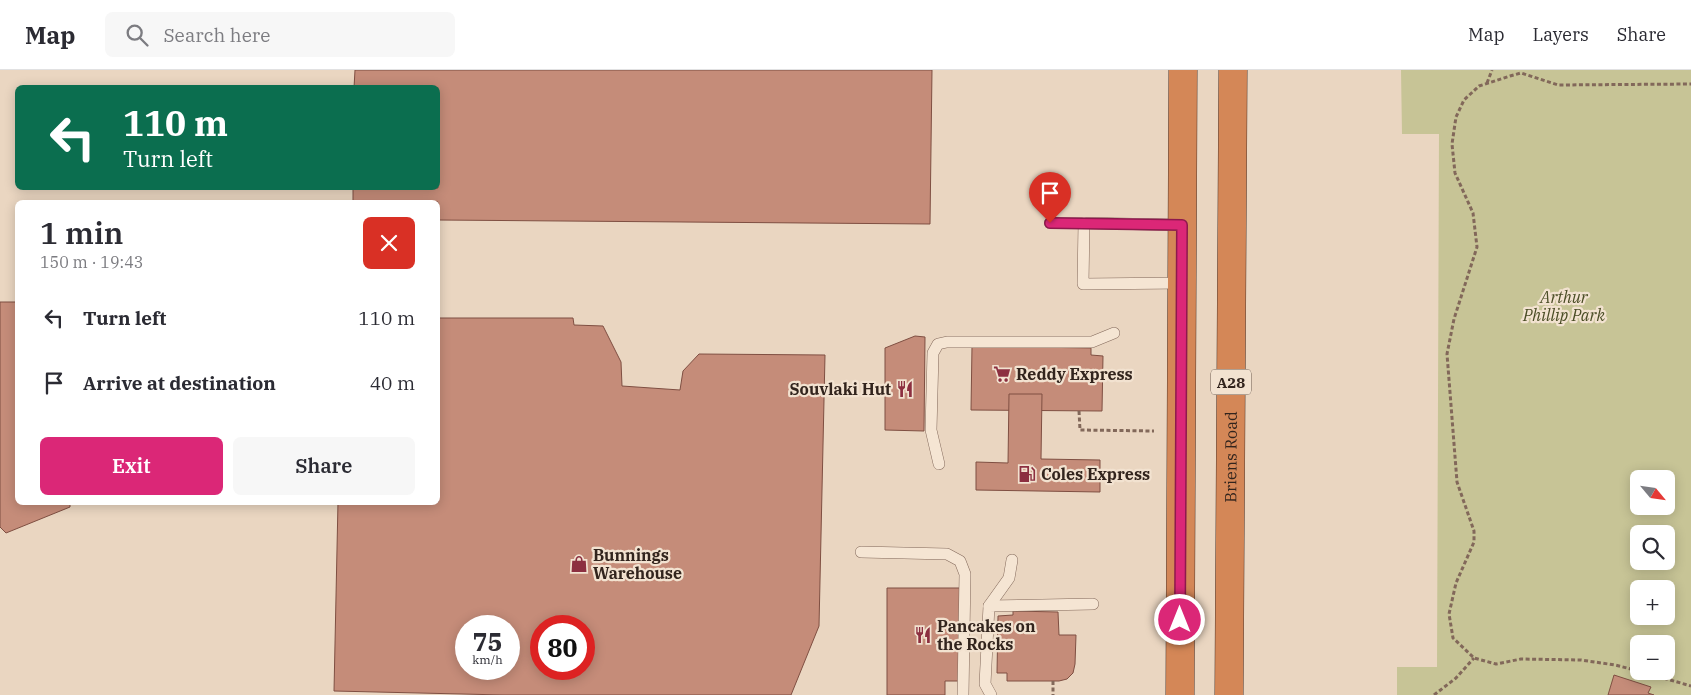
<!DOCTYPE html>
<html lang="en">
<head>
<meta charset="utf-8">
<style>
	:root { --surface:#fff; --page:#f7f7f7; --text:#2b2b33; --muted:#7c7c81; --line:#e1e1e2; --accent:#db2777 }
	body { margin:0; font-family:"IBM Plex Serif",serif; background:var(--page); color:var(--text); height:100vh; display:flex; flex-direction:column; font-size:19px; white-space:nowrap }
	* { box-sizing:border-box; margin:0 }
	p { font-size:16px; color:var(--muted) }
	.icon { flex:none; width:28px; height:28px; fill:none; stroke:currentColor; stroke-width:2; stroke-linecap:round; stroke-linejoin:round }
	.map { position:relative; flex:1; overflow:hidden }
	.side { position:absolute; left:15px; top:130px; width:425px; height:305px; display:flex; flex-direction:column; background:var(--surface); border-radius:8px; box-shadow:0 2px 12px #0003 }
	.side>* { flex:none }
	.banner { position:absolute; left:15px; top:15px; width:425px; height:105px; border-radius:8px; box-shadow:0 2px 12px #0003; background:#0b6e4f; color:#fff; overflow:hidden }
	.needle { width:32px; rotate:119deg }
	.fabs { position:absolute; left:1630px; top:400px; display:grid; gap:10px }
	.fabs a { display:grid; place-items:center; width:45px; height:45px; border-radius:8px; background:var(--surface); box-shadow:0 2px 12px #0003; font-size:25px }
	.speed { position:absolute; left:455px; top:545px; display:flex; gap:10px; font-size:25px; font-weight:700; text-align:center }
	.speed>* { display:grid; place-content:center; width:65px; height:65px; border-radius:50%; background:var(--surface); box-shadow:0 2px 12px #0003; line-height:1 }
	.speed small { font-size:12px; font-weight:400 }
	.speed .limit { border:8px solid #d22; background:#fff; color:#111 }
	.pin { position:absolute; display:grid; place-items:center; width:42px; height:42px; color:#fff; margin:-51px -21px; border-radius:50% 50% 50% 0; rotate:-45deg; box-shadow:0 0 5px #0007 }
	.pin .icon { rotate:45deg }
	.me { position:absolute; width:55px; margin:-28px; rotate:0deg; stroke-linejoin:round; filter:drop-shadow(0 0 4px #0008) }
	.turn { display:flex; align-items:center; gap:18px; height:105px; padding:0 25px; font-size:22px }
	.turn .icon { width:65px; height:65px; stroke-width:2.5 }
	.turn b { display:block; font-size:35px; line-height:42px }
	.round { display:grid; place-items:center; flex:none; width:52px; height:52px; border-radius:8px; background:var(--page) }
	.head { display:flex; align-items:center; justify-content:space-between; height:85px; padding:0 25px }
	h1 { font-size:30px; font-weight:600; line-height:38px }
	.action { display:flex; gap:10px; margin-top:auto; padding:10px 25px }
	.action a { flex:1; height:58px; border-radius:8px; background:var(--accent); color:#fff; font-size:20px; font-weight:600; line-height:58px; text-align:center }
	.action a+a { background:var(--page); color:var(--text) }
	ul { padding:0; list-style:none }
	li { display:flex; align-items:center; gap:15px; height:65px; padding:0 25px }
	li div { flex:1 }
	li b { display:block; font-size:19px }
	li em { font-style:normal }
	header { display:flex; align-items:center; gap:30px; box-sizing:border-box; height:70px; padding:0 25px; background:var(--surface); border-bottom:1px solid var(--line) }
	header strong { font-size:24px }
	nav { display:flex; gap:28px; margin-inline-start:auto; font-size:18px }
	.search { width:350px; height:45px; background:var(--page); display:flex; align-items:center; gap:12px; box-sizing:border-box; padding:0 18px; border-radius:8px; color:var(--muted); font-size:19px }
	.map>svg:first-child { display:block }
	.green { fill:#c7c496; fill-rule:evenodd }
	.building { fill:#c58c79; stroke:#7f4f42; fill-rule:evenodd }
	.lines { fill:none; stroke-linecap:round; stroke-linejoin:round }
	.lane-casing { stroke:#82685a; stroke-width:12 }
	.highway-casing { stroke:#4f382e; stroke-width:29 }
	.path { stroke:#82685a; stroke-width:3; stroke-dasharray:4 2.5; stroke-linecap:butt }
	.lane { stroke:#f5e5d3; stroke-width:11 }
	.highway { stroke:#d48757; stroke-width:28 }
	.route-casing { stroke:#8e194d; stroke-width:12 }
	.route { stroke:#db2777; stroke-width:9 }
	.labels { text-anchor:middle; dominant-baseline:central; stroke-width:4.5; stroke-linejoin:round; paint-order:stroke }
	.shield { fill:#f2e2d0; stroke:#6c5d53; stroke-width:1 }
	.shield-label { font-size:15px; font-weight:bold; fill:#32241d }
	.park-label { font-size:16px; font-style:italic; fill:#4a4d25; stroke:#f2e2d0 }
	.poi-label { font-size:16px; font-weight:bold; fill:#32241d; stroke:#f2e2d0; text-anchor:start }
	.street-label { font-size:16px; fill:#32241d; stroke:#f2e2d0 }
</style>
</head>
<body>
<header>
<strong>Map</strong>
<div class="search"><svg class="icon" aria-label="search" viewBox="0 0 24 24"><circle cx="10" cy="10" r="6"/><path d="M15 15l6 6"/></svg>Search here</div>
<nav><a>Map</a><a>Layers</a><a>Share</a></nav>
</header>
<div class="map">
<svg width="1691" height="625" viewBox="0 0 1691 625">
	<rect width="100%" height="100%" fill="#ead6c1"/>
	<path class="green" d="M 1401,0 L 1691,0 L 1691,625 L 1397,625 L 1397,597 L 1437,597 L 1439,64 L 1402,64 ZM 1639,409 L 1666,409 L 1666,436 L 1639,436 ZM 1639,464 L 1666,464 L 1666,491 L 1639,491 ZM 1639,519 L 1666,519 L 1666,546 L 1639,546 ZM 1639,574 L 1666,574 L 1666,601 L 1639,601 Z"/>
	<g class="building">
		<path d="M 355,0 L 932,0 L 930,154 L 438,150 L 438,132 L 353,132 L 353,118 L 438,118 L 438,18 L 354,18 Z"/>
		<path d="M 0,232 L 18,232 L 18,432 L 70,432 L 70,437 L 6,463 L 0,457 Z"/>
		<path d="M 438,248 L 573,248 L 574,255 L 603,256 L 621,292 L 622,316 L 680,320 L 683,301 L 699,284 L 825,285 L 819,556 L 791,625 L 504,625 L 334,621 L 338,432 L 438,432 ZM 466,556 L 509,556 L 509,599 L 466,599 ZM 541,556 L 584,556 L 584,599 L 541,599 Z"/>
		<path d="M 915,266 L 925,267 L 924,361 L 885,360 L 885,278 Z"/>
		<path d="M 972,276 L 1091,278 L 1091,285 L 1103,286 L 1102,341 L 971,340 Z"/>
		<path d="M 1009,324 L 1042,324 L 1041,389 L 1100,390 L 1100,422 L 976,420 L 976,392 L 1008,393 Z"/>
		<path d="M 160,432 L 246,432 L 246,434 Z"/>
		<path d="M 887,518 L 960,518 L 960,611 L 945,611 L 945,625 L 887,625 Z"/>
		<path d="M 1013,541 L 1058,542 L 1059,565 L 1076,565 L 1075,594 L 1073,603 L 1067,609 L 1059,611 L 1007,611 L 1007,603 L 997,603 L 998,546 L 1013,545 Z"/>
		<path d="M 1614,605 L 1651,617 L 1648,623 L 1654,625 L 1608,625 Z"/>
	</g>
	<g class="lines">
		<g class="lane-casing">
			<g id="lane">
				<path d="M 1050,153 L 1084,153 L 1083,214 L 1182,213"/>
				<path d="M 1084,153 L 1182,155"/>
				<path d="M 939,394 L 931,360 L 933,283 L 938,274 L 947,272 L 1092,272 L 1114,263"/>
				<path d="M 861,482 L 947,484 L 960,491 L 965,504 L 963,625"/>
				<path d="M 989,536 L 1009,508 L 1012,490"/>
				<path d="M 991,625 L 985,614 L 989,536 L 1093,534"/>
			</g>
		</g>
		<g class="highway-casing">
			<g id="highway">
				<path d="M 1180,625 L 1183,0"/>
				<path id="s1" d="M 1229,625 L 1233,0"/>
			</g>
		</g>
		<g class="path">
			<path d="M 1487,13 L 1492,0"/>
			<path d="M 1079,341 L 1080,360 L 1154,361"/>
			<path d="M 1639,601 L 1615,595 L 1581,590 L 1521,589 L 1496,594 L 1474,588 L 1453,568 L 1449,544 L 1456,513 L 1474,472 L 1474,461 L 1457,412 L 1447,284 L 1454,249 L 1477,177 L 1473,143 L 1455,103 L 1452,74 L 1456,47 L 1464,30 L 1479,16 L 1510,6 L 1521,3 L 1558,15 L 1691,14"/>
			<path d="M 1639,601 L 1691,616"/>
			<path d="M 1053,611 L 1053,625"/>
			<path d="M 1434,625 L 1456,608 L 1474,588"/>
		</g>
		<use href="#lane" class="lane"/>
		<use href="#highway" class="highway"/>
	</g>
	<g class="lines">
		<g class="route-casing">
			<path id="route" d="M 1050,153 L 1182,155 L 1180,550"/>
		</g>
		<use href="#route" class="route"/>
	</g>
	<defs>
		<g id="supermarket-bare" transform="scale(1.35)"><path d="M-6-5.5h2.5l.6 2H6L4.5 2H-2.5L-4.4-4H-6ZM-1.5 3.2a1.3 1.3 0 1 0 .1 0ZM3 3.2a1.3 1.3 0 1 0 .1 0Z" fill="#8c2f40" stroke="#f2e2d0" stroke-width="2.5" paint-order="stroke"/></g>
		<g id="restaurant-bare" transform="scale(1.35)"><path d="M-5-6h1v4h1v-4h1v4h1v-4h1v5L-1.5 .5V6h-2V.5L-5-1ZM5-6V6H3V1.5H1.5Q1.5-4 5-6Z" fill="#8c2f40" stroke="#f2e2d0" stroke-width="2.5" paint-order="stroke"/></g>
		<g id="fuel-bare" transform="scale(1.35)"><path d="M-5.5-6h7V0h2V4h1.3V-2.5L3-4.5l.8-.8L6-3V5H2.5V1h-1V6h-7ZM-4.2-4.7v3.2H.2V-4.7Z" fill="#8c2f40" stroke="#f2e2d0" stroke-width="2.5" paint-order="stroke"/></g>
		<g id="shop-bare" transform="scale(1.35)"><path d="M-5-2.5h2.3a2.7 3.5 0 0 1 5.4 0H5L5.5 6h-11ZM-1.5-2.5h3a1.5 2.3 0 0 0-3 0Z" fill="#8c2f40" stroke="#f2e2d0" stroke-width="2.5" paint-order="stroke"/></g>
	</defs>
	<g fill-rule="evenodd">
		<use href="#supermarket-bare" x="1002" y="304"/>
		<use href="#restaurant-bare" x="905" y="319"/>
		<use href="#fuel-bare" x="1027" y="404"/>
		<use href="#shop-bare" x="579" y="494"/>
		<use href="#restaurant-bare" x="923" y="565"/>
	</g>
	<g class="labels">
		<rect class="shield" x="1211" y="299.5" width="40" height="25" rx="4"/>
		<g class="shield-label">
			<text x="1231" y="312">A28</text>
		</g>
		<g class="park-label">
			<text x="1564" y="227">Arthur<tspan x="1564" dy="18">Phillip Park</tspan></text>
		</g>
		<g class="poi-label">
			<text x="1016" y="304">Reddy Express</text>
			<text x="891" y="319" text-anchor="end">Souvlaki Hut</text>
			<text x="1041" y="404">Coles Express</text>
			<text x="593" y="485">Bunnings<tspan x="593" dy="18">Warehouse</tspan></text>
			<text x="937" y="556">Pancakes on<tspan x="937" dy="18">the Rocks</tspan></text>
		</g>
		<g class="street-label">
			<text stroke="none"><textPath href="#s1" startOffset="238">Briens Road</textPath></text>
		</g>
	</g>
</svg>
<div class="fabs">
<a><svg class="needle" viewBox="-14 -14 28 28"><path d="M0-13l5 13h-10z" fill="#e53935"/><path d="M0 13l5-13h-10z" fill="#7c7c81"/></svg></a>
<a><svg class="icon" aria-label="search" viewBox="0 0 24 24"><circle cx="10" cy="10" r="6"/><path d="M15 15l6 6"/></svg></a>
<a>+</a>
<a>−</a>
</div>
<div class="speed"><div>75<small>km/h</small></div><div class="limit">80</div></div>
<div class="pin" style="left:1050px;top:153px;background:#d93025"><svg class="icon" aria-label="arrive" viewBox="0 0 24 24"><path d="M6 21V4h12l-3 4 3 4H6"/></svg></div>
<svg class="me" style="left:1180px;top:550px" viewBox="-20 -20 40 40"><circle r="17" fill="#db2777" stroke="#fff" stroke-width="3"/><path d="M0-11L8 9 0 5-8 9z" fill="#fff"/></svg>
<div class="banner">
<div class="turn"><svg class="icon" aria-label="left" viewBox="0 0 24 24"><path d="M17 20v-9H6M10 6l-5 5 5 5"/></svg><div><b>110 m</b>Turn left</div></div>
</div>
<section class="side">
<div class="head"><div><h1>1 min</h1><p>150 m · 19:43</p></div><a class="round" style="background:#d93025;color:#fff"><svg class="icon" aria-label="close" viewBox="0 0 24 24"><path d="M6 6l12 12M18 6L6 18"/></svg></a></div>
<ul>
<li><svg class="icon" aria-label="left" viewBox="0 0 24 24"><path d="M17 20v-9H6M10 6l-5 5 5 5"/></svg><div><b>Turn left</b></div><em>110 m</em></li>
<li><svg class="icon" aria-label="arrive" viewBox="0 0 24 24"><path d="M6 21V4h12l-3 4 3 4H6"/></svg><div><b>Arrive at destination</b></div><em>40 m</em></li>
</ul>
<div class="action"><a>Exit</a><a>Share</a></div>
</section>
</div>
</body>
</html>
